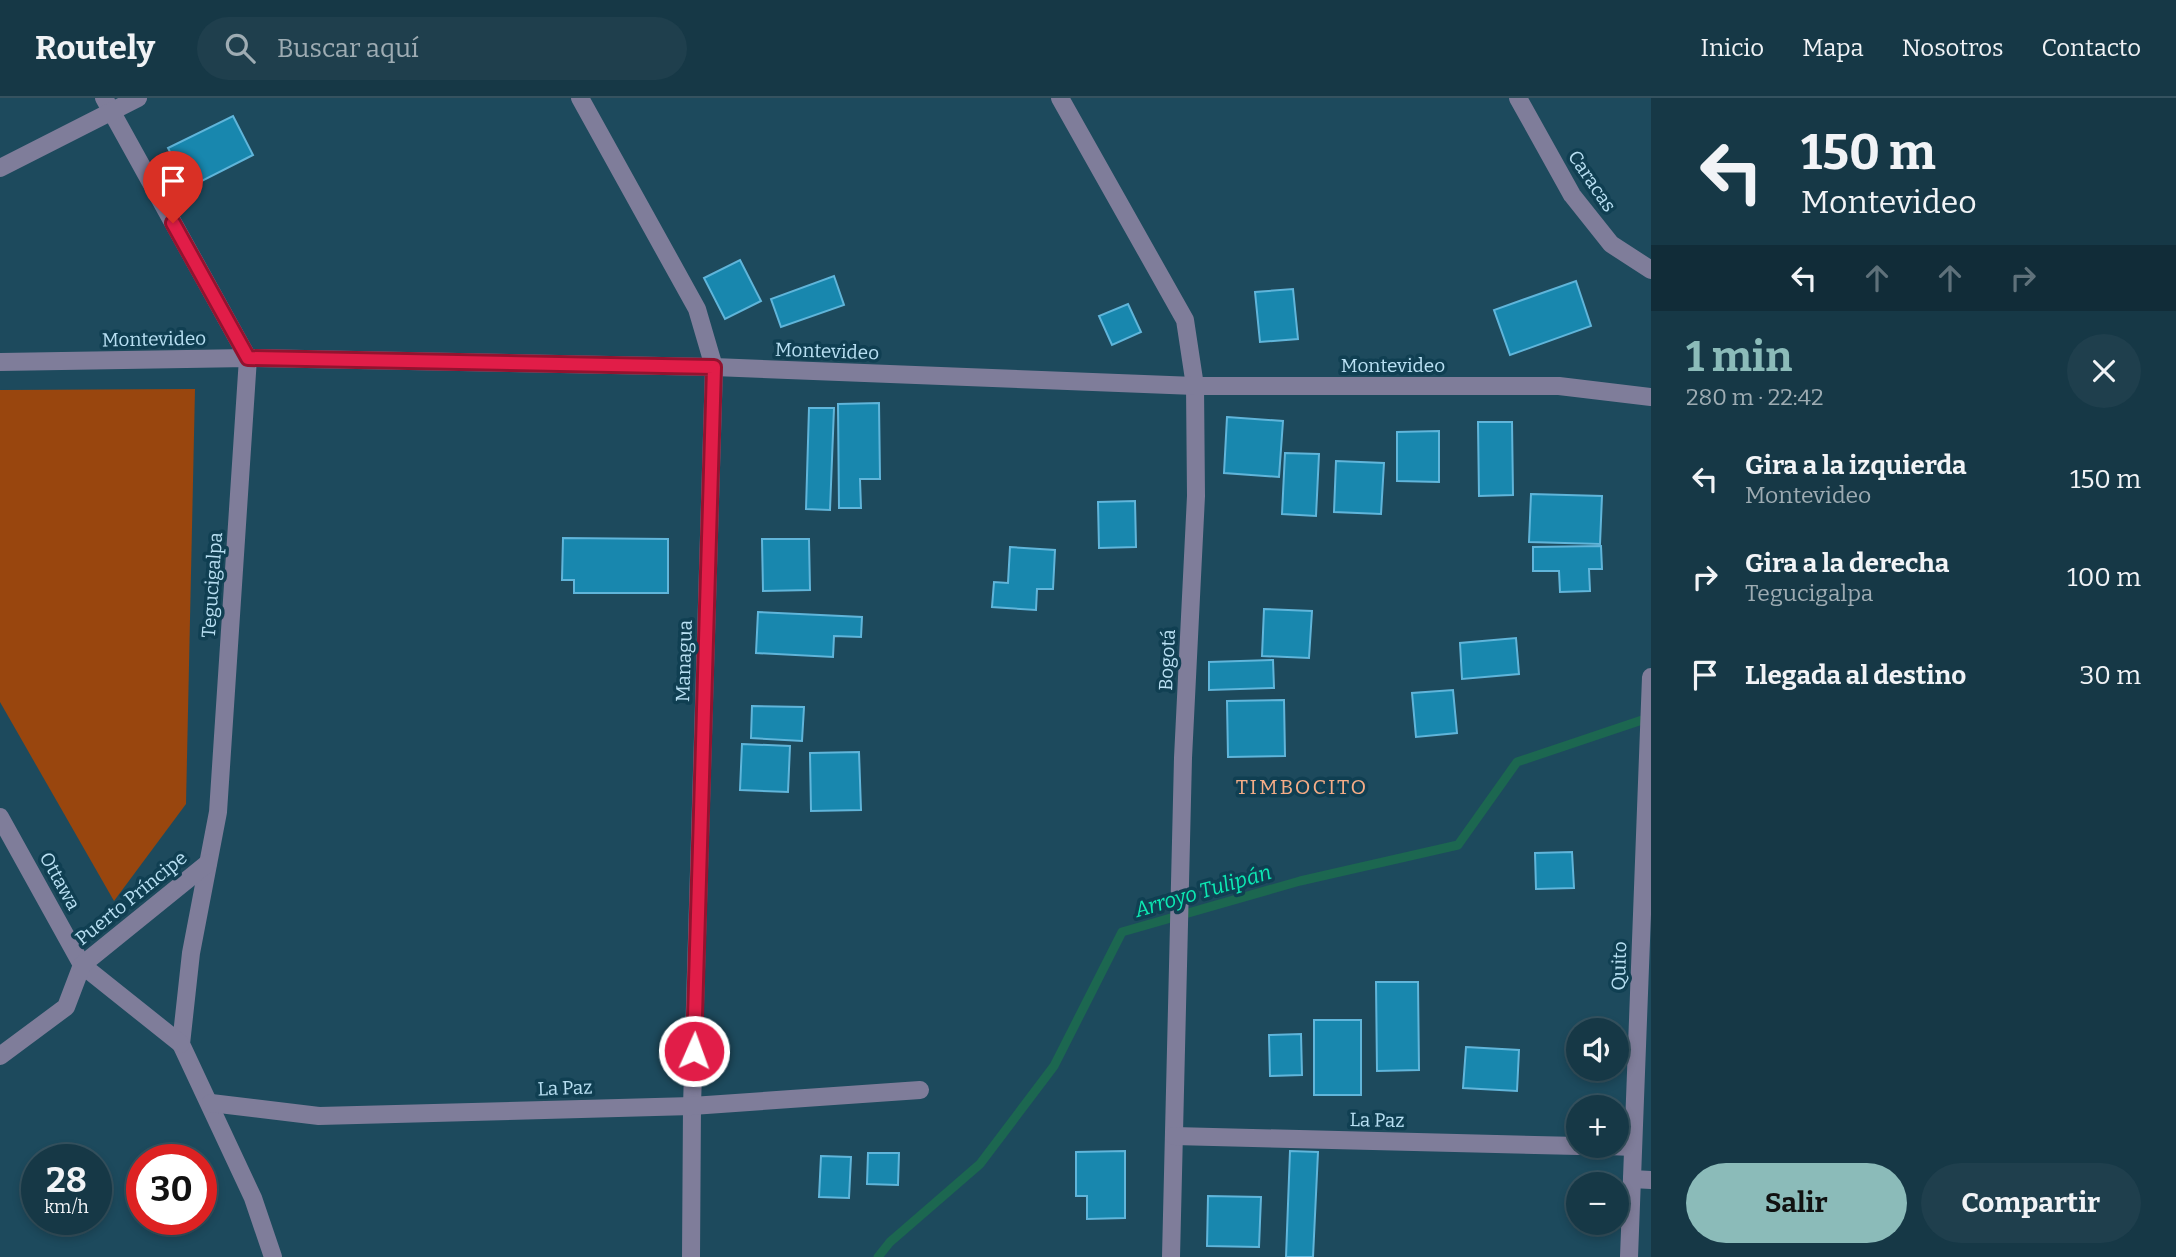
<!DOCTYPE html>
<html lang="es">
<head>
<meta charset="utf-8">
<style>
	:root { --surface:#163846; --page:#1f3f4d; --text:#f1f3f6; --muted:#9eacb3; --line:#35525f; --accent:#8bbbb9 }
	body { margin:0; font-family:Bitter,serif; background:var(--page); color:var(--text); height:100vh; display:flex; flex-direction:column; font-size:26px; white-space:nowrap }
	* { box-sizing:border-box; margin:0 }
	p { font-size:23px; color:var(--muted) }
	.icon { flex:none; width:38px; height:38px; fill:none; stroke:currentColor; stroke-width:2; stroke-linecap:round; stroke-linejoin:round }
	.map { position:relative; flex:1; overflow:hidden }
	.side { display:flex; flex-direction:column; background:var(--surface); width:525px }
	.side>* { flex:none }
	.banner { background:#163846; color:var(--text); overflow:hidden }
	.buttons { position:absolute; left:1566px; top:920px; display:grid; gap:14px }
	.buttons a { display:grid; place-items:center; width:63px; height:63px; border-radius:50%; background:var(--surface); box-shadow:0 4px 10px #0003,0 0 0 2px var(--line); font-size:35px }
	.speed { position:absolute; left:21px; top:1046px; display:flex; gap:14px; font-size:35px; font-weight:700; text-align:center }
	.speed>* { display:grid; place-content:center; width:91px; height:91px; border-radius:50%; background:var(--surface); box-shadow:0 4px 10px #0003,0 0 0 2px var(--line); line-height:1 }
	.speed small { font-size:18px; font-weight:400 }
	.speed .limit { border:10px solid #d22; background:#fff; color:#111 }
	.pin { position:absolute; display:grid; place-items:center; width:60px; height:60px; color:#fff; margin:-72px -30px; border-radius:50% 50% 50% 0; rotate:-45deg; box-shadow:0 0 7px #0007 }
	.pin .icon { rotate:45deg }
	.me { position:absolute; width:77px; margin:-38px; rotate:2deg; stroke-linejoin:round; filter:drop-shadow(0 0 5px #0008) }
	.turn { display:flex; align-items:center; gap:24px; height:147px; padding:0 35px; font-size:32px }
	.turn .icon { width:91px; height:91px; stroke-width:2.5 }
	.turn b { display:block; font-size:49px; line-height:60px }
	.lanes { display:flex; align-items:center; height:66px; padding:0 35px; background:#0003; justify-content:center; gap:35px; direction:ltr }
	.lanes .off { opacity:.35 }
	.round { display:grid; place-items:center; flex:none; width:74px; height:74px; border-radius:37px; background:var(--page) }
	.summary { display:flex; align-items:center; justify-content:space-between; height:119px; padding:0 35px }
	h1 { font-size:42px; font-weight:700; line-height:52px; color:var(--accent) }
	.primary-button { display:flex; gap:14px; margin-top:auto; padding:14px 35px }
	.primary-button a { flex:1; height:80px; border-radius:42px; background:var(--accent); color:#111; font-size:28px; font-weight:700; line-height:80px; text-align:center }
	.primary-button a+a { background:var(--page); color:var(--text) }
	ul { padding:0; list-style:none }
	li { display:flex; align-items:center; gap:21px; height:98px; padding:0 35px }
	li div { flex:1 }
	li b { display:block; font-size:26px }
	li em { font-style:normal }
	header { display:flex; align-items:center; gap:42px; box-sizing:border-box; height:98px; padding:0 35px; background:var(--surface); border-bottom:2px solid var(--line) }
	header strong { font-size:33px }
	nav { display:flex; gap:38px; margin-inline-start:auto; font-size:24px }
	.search { width:490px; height:63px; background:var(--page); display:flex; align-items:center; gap:18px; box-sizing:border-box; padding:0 24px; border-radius:38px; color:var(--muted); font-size:26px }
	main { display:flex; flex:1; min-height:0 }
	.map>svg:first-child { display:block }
	.green { fill:#99460e }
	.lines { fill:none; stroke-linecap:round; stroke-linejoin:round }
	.stream { stroke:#1c6750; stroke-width:9 }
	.building { fill:#1887ae; stroke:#60b5da; stroke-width:2 }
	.minor { stroke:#7f7d9a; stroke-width:18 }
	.route-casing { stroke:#92132f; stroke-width:18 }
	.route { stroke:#e11d48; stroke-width:12 }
	.labels { text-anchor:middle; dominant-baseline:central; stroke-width:7; stroke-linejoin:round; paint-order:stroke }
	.street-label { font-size:19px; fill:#b9e0f3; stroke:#103f52 }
	.neighbourhood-label { font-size:21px; letter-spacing:2px; fill:#f6ad87; stroke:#103f52 }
	.water-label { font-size:21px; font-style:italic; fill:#0de9b3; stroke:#103f52 }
</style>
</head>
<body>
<header>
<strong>Routely</strong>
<div class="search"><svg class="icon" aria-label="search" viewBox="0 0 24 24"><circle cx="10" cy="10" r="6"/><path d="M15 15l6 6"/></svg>Buscar aquí</div>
<nav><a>Inicio</a><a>Mapa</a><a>Nosotros</a><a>Contacto</a></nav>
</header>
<main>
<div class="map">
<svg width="1651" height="1159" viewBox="0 0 1651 1159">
	<rect width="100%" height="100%" fill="#1d4a5d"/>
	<path class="green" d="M 195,291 L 186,706 L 114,803 L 0,604 L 0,292 Z"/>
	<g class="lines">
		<path class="stream" d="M 878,1159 L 890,1144 L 980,1066 L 1054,968 L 1122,834 L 1300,783 L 1458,747 L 1517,664 L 1651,619"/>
	</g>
	<g class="building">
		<path d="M 233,18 L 253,57 L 188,90 L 168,50 Z"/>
		<path d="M 740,162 L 761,203 L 725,221 L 704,180 Z"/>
		<path d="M 834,178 L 844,207 L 781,229 L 771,201 Z"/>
		<path d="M 1576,183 L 1591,228 L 1510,257 L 1494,212 Z"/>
		<path d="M 1293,191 L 1298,241 L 1260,244 L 1255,194 Z"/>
		<path d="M 1128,206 L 1141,234 L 1112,247 L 1099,218 Z"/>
		<path d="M 879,305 L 880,381 L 860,381 L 861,410 L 839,410 L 838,306 Z"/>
		<path d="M 809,310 L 834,310 L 830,412 L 806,411 Z"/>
		<path d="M 1227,319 L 1283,323 L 1279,379 L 1224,375 Z"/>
		<path d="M 1478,324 L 1512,324 L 1513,397 L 1479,398 Z"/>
		<path d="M 1439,333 L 1439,384 L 1397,383 L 1397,334 Z"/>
		<path d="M 1285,355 L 1319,356 L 1316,418 L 1282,416 Z"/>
		<path d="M 1336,363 L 1384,365 L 1381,416 L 1334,414 Z"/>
		<path d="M 1531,396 L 1602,398 L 1600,446 L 1529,444 Z"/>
		<path d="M 1135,403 L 1136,449 L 1099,450 L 1098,404 Z"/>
		<path d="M 563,440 L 668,441 L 668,495 L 574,495 L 574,482 L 562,482 Z"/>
		<path d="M 762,441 L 809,441 L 810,492 L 763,493 Z"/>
		<path d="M 1601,448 L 1602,471 L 1589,471 L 1590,493 L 1560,494 L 1559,473 L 1533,473 L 1533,449 Z"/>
		<path d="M 1010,449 L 1055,452 L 1053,491 L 1037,491 L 1036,512 L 992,509 L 994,484 L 1008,485 Z"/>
		<path d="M 1264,511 L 1312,513 L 1309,560 L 1262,558 Z"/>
		<path d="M 758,514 L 862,519 L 861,539 L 834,538 L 833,559 L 756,555 Z"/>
		<path d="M 1516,540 L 1519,576 L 1462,581 L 1460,545 Z"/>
		<path d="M 1273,562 L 1274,590 L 1209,592 L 1209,564 Z"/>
		<path d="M 1453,592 L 1457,635 L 1416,639 L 1412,595 Z"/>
		<path d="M 1284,602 L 1285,658 L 1228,659 L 1227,603 Z"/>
		<path d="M 752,608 L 804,609 L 802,643 L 751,640 Z"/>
		<path d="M 742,646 L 790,648 L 788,694 L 740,692 Z"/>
		<path d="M 859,654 L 861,712 L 811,713 L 810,655 Z"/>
		<path d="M 1572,754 L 1574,790 L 1536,791 L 1535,755 Z"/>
		<path d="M 1376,884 L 1418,884 L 1419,972 L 1377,973 Z"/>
		<rect x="1314" y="922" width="47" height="75"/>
		<path d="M 1301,936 L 1302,977 L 1270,978 L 1269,937 Z"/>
		<path d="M 1466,949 L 1519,952 L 1517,993 L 1463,990 Z"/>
		<path d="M 1125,1053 L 1125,1120 L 1087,1121 L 1087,1098 L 1076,1098 L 1076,1054 Z"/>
		<path d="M 1290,1053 L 1318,1054 L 1313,1159 L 1286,1159 Z"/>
		<path d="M 868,1055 L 899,1055 L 898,1087 L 867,1086 Z"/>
		<path d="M 821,1058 L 851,1059 L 849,1100 L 819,1099 Z"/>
		<path d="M 1208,1098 L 1261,1099 L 1259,1149 L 1207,1148 Z"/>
	</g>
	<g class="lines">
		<g class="minor">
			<path d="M 104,0 L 248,260 L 218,714 L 191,855 L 181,946 L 253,1100 L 273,1159"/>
			<path d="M 580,0 L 697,211 L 714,269 L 692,1008 L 691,1159"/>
			<path d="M 1060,0 L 1185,222 L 1195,288 L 1196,398 L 1183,660 L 1171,1159"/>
			<path d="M 1518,0 L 1572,97 L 1611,146 L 1651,172"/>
			<path d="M 0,70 L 138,0"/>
			<path d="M 0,264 L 248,260 L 714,269 L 1195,288 L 1559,288 L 1651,299"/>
			<path d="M 0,719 L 82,867 L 181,946"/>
			<path d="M 0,958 L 66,909 L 82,867 L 208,765"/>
			<path d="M 211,1005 L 319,1018 L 692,1008 L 920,992"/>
			<path d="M 1174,1038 L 1578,1048"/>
			<path d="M 1608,1048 L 1633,1049"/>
			<path d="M 1632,1081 L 1651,1082"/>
			<path d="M 1629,1159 L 1651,579"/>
		</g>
	</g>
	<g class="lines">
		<g class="route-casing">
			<path id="route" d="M 173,125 L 248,260 L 714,269 L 694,953"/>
		</g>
		<use href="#route" class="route"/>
	</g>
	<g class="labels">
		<g class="street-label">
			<text transform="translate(1592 83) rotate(56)">Caracas</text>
			<text transform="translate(154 241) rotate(-1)">Montevideo</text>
			<text transform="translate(827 253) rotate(2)">Montevideo</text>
			<text x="1393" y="267">Montevideo</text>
			<text transform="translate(212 487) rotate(-86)">Tegucigalpa</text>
			<text transform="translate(1167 562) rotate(-87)">Bogotá</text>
			<text transform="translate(684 563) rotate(-88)">Managua</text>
			<text transform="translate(60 783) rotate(61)">Ottawa</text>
			<text transform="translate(131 800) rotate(-39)">Puerto Príncipe</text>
			<text transform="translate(1619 868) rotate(-88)">Quito</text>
			<text transform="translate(565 990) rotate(-2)">La Paz</text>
			<text transform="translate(1377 1022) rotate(1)">La Paz</text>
		</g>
		<g class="neighbourhood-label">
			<text x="1302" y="689">TIMBOCITO</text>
		</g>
		<g class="water-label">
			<text transform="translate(1203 793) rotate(-16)">Arroyo Tulipán</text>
		</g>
	</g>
</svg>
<div class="buttons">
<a><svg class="icon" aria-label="sound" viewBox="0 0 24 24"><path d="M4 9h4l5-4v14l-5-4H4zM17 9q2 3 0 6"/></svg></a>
<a>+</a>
<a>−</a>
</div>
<div class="speed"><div>28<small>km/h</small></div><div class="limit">30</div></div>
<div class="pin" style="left:173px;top:125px;background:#d93025"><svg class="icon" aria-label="arrive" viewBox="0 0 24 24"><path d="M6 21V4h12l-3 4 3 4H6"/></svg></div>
<svg class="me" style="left:694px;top:953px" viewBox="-20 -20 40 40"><circle r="17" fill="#e11d48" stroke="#fff" stroke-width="3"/><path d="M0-11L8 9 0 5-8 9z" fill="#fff"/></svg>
</div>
<section class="side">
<div class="banner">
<div class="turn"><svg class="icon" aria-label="left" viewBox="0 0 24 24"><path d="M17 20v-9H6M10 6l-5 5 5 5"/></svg><div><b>150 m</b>Montevideo</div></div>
<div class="lanes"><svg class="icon" aria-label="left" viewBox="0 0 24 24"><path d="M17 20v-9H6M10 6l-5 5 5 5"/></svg><svg class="icon off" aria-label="ahead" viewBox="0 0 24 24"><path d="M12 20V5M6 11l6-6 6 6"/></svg><svg class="icon off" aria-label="ahead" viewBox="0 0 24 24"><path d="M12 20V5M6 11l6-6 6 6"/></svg><svg class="icon off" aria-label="right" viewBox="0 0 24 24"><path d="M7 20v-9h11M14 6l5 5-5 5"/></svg></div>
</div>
<div class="summary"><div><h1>1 min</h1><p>280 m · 22:42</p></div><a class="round"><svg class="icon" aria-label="close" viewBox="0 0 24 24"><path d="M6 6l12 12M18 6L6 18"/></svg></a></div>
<ul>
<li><svg class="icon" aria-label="left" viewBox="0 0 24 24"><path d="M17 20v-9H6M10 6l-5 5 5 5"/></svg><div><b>Gira a la izquierda</b><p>Montevideo</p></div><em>150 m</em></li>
<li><svg class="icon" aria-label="right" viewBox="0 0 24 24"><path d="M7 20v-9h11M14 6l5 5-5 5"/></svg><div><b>Gira a la derecha</b><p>Tegucigalpa</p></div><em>100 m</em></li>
<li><svg class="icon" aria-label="arrive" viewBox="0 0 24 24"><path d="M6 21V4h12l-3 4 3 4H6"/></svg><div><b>Llegada al destino</b></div><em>30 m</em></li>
</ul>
<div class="primary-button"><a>Salir</a><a>Compartir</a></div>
</section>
</main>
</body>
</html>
